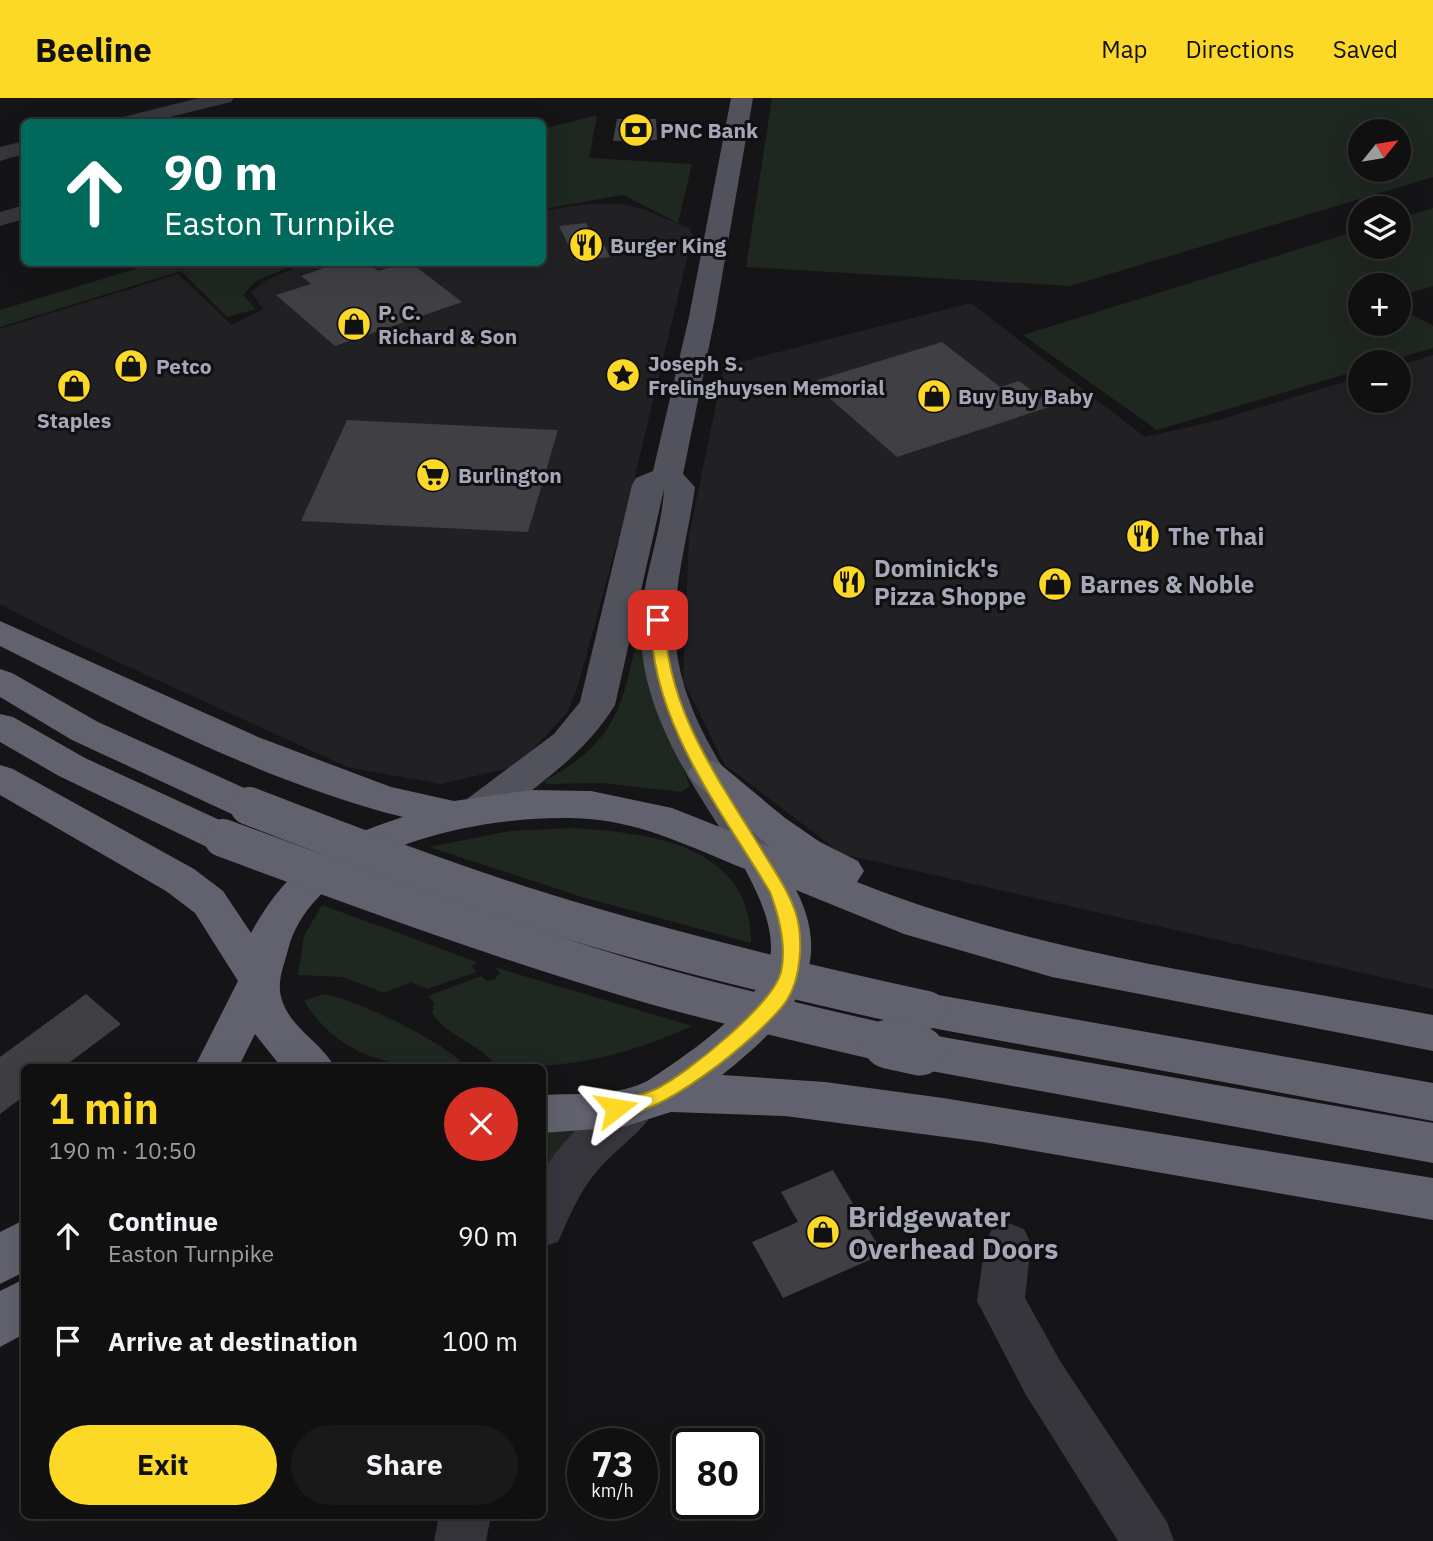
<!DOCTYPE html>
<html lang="en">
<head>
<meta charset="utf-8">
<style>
	:root { --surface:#101011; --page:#19191a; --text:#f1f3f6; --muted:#9c9d9f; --line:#303031; --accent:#fcd927 }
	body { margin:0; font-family:"IBM Plex Sans",sans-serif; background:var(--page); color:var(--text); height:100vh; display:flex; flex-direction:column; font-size:26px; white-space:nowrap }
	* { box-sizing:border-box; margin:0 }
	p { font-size:23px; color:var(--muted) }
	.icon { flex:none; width:38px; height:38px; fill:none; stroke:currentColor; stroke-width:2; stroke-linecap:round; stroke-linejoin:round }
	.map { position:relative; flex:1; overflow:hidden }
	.drawer { position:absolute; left:21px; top:966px; width:525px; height:455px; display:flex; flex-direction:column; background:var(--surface); border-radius:10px; box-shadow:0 7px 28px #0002,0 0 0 2px var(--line) }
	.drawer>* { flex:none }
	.top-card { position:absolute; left:21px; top:21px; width:525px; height:147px; border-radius:10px; box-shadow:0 7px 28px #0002,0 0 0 2px var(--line); background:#00695c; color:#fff; overflow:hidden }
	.needle { width:46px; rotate:60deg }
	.controls { position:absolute; left:1348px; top:21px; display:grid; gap:14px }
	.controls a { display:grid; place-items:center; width:63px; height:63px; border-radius:50%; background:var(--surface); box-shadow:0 7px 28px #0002,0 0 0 2px var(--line); font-size:35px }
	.speed { position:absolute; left:567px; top:1330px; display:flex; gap:14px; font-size:35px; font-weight:700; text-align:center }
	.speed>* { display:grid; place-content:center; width:91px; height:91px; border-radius:50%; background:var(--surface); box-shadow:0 7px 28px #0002,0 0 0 2px var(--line); line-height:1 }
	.speed small { font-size:18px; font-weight:400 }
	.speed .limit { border:4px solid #111; border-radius:10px; background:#fff; color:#111 }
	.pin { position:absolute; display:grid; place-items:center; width:60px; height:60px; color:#fff; margin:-30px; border-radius:14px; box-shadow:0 4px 10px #0006 }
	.me { position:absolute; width:77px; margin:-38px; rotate:76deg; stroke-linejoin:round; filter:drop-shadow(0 0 5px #0008) }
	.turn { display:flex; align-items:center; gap:24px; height:147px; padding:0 28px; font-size:32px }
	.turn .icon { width:91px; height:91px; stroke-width:2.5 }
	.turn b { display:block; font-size:49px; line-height:60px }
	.round { display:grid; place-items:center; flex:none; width:74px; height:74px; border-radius:37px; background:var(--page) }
	.summary { display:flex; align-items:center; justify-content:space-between; height:119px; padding:0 28px }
	h1 { font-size:42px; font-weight:700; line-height:52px; color:var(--accent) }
	.action { display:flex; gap:14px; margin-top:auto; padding:14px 28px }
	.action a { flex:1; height:80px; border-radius:42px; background:var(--accent); color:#111; font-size:28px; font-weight:700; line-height:80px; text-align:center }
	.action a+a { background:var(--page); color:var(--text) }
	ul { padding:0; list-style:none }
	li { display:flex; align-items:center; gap:21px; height:105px; padding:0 28px }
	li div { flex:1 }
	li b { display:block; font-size:26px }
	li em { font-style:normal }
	header { display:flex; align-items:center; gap:42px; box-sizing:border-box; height:98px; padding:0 35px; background:var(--accent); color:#111 }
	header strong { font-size:33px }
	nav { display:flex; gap:38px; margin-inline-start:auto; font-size:24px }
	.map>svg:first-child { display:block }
	.built { fill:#212124 }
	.green { fill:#1f2721; fill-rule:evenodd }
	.building { fill:#3f3f44 }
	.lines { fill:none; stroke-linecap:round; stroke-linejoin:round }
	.minor { fill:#36363c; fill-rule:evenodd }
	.major { fill:#51525b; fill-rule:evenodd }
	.highway { fill:#61626d; fill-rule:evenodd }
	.highway-bridge-far1 { stroke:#61626d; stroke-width:38 }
	.highway-bridge { stroke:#61626d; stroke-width:49 }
	.route { fill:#fcd927; stroke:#a48d19; stroke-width:2 }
	.labels { text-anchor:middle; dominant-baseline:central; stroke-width:6; stroke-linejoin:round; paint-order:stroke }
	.far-poi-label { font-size:21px; font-weight:bold; fill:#a6a8b8; stroke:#101012; text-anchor:start }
	.poi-label { font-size:24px; font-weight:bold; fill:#a6a8b8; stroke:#101012; text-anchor:start }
	.near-poi-label { font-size:28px; font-weight:bold; fill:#a6a8b8; stroke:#101012; text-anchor:start }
</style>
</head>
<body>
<header>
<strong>Beeline</strong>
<nav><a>Map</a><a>Directions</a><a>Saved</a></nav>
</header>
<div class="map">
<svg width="1433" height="1443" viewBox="0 0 1433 1443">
	<rect width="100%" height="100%" fill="#151517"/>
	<g class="built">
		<path d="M 588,106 L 621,106 L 643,111 L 689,130 L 693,136 L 634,382 L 579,584 L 568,614 L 517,668 L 441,686 L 347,669 L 68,541 L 0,506 L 0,231 L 178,176 L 232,227 L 263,211 L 251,194 L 268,181 L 306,165 L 542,164 L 545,112 Z"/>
		<path d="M 971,205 L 1145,339 L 1219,322 L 1360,279 L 1360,303 L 1398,303 L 1398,268 L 1433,257 L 1433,891 L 842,756 L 725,667 L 683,582 L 689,438 L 724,268 Z"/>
	</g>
	<g class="green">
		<path d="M 772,0 L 1433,0 L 1433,79 L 1070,188 L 746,169 ZM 1360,33 L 1398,33 L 1398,72 L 1360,72 Z"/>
		<path d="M 597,17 L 589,60 L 692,66 L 678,125 L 623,97 L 543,111 L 543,31 Z"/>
		<path d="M 1433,110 L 1433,188 L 1398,198 L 1398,187 L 1360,187 L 1360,226 L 1398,226 L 1398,209 L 1433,228 L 1433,250 L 1385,264 L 1360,264 L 1360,272 L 1157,332 L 1023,237 L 1360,132 L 1360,149 L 1398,149 L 1398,121 Z"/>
		<path d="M 155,165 L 299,165 L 256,183 L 243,197 L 256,211 L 227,219 L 181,173 L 0,229 L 0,212 Z"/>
		<path d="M 639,531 L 645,531 L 659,609 L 690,688 L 681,694 L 603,685 L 547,686 L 544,683 C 618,644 623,606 639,531 Z"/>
		<path d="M 573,730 C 650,735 751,746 751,845 L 582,799 L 429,749 L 510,733 Z"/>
		<path d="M 322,807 L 477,864 L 471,868 L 477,874 L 427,891 L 411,884 L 384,895 L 343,879 L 298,877 L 304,838 Z"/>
		<path d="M 494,869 L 692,928 C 623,959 571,970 497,969 C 480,945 447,939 432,915 L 434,905 L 428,898 L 481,878 L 487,883 L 494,882 L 500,875 Z"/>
		<path d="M 323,896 C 355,901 446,944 466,969 C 398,970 344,965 304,903 Z"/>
		<path d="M 543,1032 L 578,1032 L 560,1049 L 543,1072 Z"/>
	</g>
	<g class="building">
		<path d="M 617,21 L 656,21 L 657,42 L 613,43 Z"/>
		<path d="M 586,125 L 592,136 L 598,135 L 610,159 L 576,163 L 559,128 Z"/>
		<path d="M 341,164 L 353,168 L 367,164 L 378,173 L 410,164 L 462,204 L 335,248 L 276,197 L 311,186 L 301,178 Z"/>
		<path d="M 942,244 L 1000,289 L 1019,283 L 1052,308 L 897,359 L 811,284 Z"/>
		<path d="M 347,322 L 558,332 L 528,434 L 301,423 Z"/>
		<path d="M 86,896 L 121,926 L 62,970 L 24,970 L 24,998 L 0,1016 L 0,959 Z"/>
		<path d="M 833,1072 L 883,1156 L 783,1200 L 752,1144 L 798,1124 L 781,1094 Z"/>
	</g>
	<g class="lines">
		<g class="minor">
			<path d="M 199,0 L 234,0 L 231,4 L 150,24 L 115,24 L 119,20 Z"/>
			<path d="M 24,43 L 24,56 L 0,63 L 0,49 Z"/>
			<path d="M 24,107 L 24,121 L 0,128 L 0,114 Z"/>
			<path d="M 635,990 L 650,995 L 657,1008 C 644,1034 616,1050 598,1072 C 579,1093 570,1118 558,1144 L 542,1149 C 542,1128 538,1099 542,1079 C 549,1051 610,999 635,990 Z"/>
			<path d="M 1008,1125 L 1024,1131 L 1031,1146 L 1025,1200 L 1060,1263 L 1167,1424 L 1174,1443 L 1118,1443 L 1026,1297 L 977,1203 L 985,1146 L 992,1131 Z"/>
			<path d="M 439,1418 L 491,1418 L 486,1443 L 434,1443 Z"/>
		</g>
		<path class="major" d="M 731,0 L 753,0 L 715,219 L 683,376 L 695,389 C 689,433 676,477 675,522 C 673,617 737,685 781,763 L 775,773 L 761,778 L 747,773 C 700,696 637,617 641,522 C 643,478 662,434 664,391 L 615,607 C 585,656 539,686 495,721 L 481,725 L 467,721 L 462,711 L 467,701 L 554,636 L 580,604 L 632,387 L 636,380 L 653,373 L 689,219 Z"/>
		<g class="highway">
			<path d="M 0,523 L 258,639 L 391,689 L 454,703 L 531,692 L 591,693 L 672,710 L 770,749 L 694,684 L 688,675 L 694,666 L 707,662 L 720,666 L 785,720 L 820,744 L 858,763 L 864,773 L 857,784 C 1041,857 1239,881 1433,917 L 1433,953 L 1052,879 L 904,836 L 796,792 C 839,875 783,928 722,977 L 825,984 L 943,1000 L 1433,1080 L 1433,1122 L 983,1044 L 785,1018 L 671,1014 L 623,1029 L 542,1035 L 542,997 C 577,995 618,999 649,982 C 689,955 768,904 771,853 C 772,824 758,796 745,771 C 695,751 644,725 589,721 C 495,714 316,745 288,852 C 284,867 277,883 281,899 C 289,930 321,943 335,970 L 282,970 L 255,936 L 238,970 L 194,970 L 238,883 L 195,815 L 166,793 L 0,697 L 0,667 L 13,671 L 194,771 L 223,793 L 251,835 C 287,768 331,742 403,719 C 264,684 127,612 0,548 Z"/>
			<path d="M 0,571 L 12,575 L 98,624 L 262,698 L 268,708 L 262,718 L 249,722 L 236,718 L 72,642 L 0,599 Z"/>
			<path d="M 0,616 L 13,619 L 85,660 L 237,730 L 242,740 L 237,750 L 223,754 L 209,750 L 59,678 L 0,644 Z"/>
			<path d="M 927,895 L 1433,985 L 1433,1023 L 927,929 L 912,924 L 906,912 L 912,900 Z"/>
			<path d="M 920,935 L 1433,1025 L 1433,1065 L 920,971 L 904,966 L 898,953 L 904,940 Z"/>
			<path d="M 24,1122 L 24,1174 L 0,1186 L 0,1134 Z"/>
			<path d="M 24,1181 L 24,1236 L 0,1249 L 0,1193 Z"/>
		</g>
		<g class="highway-bridge-far1">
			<path d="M 249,708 C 346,745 443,783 543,814 C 669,853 798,884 927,912"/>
			<path d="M 223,740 C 364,792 505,844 649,886 C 730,909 813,928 895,947"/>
		</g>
		<path class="highway-bridge" d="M 888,946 L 920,953"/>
	</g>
	<path class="route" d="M 658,518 L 665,522 C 666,609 716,677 760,749 C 773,771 790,794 797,819 C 803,844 801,880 787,902 C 765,935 650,1030 610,1016 L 607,1010 L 610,1004 C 625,999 641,998 656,991 C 687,976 773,906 781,874 C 787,848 779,818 770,794 C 720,710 651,624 651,522 Z"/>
	<defs>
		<g id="bank-disc" transform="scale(1.75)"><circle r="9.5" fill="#fcd927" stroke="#101012"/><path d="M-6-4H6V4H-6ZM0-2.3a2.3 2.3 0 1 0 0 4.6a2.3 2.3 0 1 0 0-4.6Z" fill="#111"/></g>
		<g id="restaurant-disc" transform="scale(1.75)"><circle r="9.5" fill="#fcd927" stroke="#101012"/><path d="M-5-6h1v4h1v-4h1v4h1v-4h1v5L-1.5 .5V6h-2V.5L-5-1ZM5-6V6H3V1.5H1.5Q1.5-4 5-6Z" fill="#111"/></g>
		<g id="shop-disc" transform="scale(1.75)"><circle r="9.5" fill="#fcd927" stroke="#101012"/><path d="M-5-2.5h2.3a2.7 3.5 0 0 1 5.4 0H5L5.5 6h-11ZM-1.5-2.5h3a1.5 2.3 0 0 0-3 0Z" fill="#111"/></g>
		<g id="sight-disc" transform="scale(1.75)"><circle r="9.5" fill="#fcd927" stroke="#101012"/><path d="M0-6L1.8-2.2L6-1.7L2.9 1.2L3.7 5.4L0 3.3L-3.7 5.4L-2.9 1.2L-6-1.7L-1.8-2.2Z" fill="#111"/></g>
		<g id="supermarket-disc" transform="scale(1.75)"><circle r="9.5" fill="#fcd927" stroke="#101012"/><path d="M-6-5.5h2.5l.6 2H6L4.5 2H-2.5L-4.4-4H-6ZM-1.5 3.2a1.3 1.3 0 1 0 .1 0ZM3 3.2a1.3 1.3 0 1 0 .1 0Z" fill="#111"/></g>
	</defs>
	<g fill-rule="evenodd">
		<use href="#bank-disc" x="636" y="32"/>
		<use href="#restaurant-disc" x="586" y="147"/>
		<use href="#shop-disc" x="354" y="226"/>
		<use href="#shop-disc" x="131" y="268"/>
		<use href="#sight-disc" x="623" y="277"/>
		<use href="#shop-disc" x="74" y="288"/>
		<use href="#shop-disc" x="934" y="298"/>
		<use href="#supermarket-disc" x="433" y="377"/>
		<use href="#restaurant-disc" x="1143" y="438"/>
		<use href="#restaurant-disc" x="849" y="484"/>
		<use href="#shop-disc" x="1055" y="486"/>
		<use href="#shop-disc" x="823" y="1134"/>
	</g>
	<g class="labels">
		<g class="far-poi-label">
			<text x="660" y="32">PNC Bank</text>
			<text x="610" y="147">Burger King</text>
			<text x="378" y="214">P. C.<tspan x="378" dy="24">Richard &amp; Son</tspan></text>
			<text x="648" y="265">Joseph S.<tspan x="648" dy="24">Frelinghuysen Memorial</tspan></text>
			<text x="156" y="268">Petco</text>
			<text x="958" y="298">Buy Buy Baby</text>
			<text x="74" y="322" text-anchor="middle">Staples</text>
			<text x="458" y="377">Burlington</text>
		</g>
		<g class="poi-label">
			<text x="1168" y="438">The Thai</text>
			<text x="874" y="470">Dominick's<tspan x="874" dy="28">Pizza Shoppe</tspan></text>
			<text x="1080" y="486">Barnes &amp; Noble</text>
		</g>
		<g class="near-poi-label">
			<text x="848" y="1118">Bridgewater<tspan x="848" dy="32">Overhead Doors</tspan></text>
		</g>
	</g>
</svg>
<div class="controls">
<a><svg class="needle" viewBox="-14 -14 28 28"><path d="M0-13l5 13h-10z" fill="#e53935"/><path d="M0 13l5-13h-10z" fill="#9c9d9f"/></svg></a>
<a><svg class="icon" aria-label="layers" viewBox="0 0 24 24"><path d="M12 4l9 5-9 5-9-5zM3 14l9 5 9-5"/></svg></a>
<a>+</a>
<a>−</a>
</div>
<div class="speed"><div>73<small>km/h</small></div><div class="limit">80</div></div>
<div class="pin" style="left:658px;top:522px;background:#d93025"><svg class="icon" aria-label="arrive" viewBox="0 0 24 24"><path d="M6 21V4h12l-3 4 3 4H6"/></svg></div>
<svg class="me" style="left:616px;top:1010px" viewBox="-20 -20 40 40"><path d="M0-17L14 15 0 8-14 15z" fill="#fcd927" stroke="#fff" stroke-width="4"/></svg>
<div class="top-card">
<div class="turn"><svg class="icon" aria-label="ahead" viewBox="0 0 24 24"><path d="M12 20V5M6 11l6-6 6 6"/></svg><div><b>90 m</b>Easton Turnpike</div></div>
</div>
<section class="drawer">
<div class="summary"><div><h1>1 min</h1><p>190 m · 10:50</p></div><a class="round" style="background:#d93025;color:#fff"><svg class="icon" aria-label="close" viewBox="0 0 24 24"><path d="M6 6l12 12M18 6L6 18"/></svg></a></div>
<ul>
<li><svg class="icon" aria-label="ahead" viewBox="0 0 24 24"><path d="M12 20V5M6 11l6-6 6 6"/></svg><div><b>Continue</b><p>Easton Turnpike</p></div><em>90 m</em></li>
<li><svg class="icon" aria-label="arrive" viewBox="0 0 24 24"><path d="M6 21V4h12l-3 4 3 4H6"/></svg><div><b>Arrive at destination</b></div><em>100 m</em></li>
</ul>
<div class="action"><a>Exit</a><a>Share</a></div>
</section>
</div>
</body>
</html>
